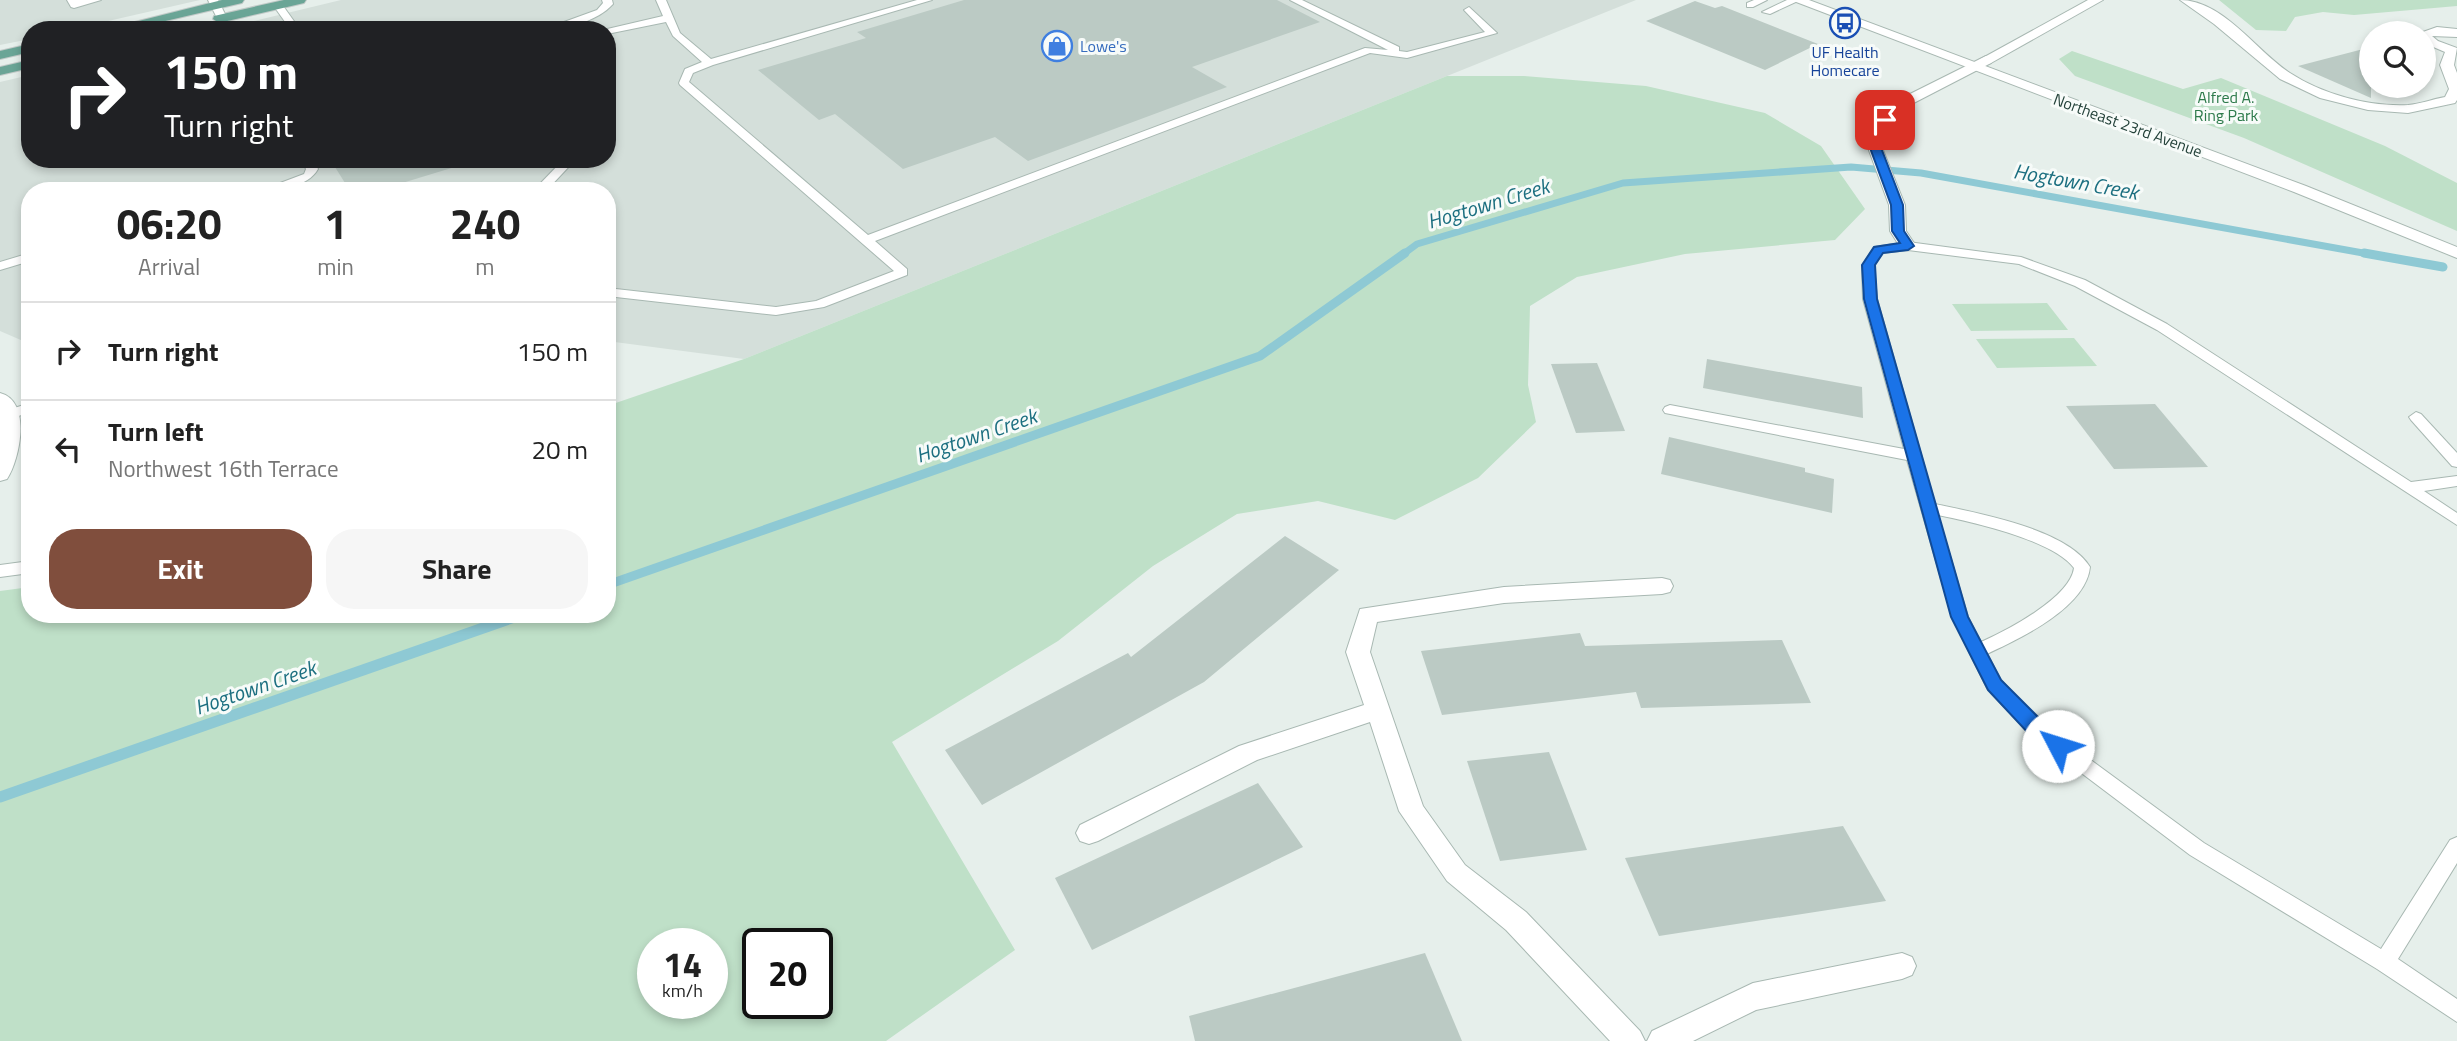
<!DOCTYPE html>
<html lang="en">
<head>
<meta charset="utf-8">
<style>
	:root { --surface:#fff; --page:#f6f6f6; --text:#222; --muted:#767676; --line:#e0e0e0; --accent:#804e3d }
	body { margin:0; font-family:"Titillium Web",sans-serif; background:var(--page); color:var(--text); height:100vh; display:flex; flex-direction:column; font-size:26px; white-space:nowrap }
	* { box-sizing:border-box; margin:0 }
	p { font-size:23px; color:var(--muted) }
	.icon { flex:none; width:38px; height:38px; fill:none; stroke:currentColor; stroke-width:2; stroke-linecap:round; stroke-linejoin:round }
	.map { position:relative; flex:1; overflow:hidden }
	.details { position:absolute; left:21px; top:182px; width:595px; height:441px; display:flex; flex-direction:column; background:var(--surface); border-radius:28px; box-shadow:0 4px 10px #0003 }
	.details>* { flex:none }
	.guide { position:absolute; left:21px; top:21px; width:595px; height:147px; border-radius:28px; box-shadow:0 4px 10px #0003; background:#202124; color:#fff; overflow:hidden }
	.buttons { position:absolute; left:2359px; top:21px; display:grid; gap:14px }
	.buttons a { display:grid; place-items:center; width:77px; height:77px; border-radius:50%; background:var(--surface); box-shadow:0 4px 10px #0003; font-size:35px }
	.speed { position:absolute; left:637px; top:928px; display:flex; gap:14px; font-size:35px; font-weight:700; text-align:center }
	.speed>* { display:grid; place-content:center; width:91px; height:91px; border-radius:50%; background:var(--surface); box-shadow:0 4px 10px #0003; line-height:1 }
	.speed small { font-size:18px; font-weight:400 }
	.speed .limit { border:4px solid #111; border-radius:10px; background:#fff; color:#111 }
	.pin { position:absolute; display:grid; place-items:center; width:60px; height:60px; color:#fff; margin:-30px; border-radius:14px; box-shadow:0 4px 10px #0006 }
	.me { position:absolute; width:77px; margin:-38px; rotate:310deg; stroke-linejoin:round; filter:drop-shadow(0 0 5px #0008) }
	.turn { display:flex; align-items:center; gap:24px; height:147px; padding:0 28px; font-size:32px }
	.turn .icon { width:91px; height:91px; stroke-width:2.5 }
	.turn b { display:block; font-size:49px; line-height:60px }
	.eta { display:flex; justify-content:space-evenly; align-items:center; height:119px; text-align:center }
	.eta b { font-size:42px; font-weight:700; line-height:49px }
	.primary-button { display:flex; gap:14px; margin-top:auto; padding:14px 28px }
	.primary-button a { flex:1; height:80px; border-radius:28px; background:var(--accent); color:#fff; font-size:28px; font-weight:700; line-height:80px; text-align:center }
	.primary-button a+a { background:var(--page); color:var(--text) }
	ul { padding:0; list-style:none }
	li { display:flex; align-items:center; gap:21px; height:98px; padding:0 28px; border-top:2px solid var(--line) }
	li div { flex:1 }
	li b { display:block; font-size:26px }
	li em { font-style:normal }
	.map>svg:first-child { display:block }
	.built { fill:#d4dfda }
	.green { fill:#bfe0c8; fill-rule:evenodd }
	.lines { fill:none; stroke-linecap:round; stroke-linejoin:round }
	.stream-far2 { stroke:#8ec9d4; stroke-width:7 }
	.stream-far1 { stroke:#8ec9d4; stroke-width:9 }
	.stream { stroke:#8ec9d4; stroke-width:11 }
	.building { fill:#bbcac4 }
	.service-casing { stroke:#a8b8b2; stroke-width:2 }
	.minor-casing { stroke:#a8b8b2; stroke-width:2 }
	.tertiary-casing { stroke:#a8b8b2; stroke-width:2 }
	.primary-casing { stroke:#c2cac8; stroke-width:2 }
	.service { fill:#fff; fill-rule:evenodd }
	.minor { fill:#fff; fill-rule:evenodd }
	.tertiary { fill:#fff; fill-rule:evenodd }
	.primary { fill:#6aa596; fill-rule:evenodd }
	.route { fill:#1a73e8; stroke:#114b97; stroke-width:2 }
	.labels { text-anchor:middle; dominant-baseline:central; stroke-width:6; stroke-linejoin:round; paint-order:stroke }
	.far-shop-label { font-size:16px; fill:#366cbe; stroke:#f7fbf9; text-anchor:start }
	.far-transit-label { font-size:16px; fill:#164399; stroke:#f7fbf9 }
	.far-park-label { font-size:16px; fill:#2d7a4b; stroke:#f7fbf9 }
	.far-street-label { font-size:16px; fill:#24423a; stroke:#f7fbf9 }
	.water-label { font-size:21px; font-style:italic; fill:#1c6f80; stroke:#f7fbf9 }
</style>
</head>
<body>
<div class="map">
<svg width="2457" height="1041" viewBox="0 0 2457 1041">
	<rect width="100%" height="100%" fill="#e6efeb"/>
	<g class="built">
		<path d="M 0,0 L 200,0 L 69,30 L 30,30 L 30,39 L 0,45 Z"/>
		<path d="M 341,0 L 1636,0 L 744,359 L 607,341 L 607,191 L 30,191 L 30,344 L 0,331 L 0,82 L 30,75 L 30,159 L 607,159 L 607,30 L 217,30 Z"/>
	</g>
	<g class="green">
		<path d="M 2219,0 L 2457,0 L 2457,6 L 2354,15 L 2323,12 L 2295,17 L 2286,31 L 2256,30 Z"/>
		<path d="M 2072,51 L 2183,89 L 2221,78 L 2385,146 L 2457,183 L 2457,231 L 2244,138 L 2075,76 L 2059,59 Z"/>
		<path d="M 1447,76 L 1524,76 L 1646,86 L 1765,113 L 1821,146 L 1865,209 L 1835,240 L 1685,254 L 1577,277 L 1530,306 L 1528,385 L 1536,422 L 1478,478 L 1395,520 L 1318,501 L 1237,514 L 1153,566 L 1058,641 L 892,742 L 1015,950 L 886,1041 L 0,1041 L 0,591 L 30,587 L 30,614 L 607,614 L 607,406 L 744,359 ZM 712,943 L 712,1003 L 653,1003 L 653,943 ZM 817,943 L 817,1003 L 758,1003 L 758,943 Z"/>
		<path d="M 2047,303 L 2068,330 L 1971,331 L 1952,304 Z"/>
		<path d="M 2074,338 L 2097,366 L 1997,368 L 1976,339 Z"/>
	</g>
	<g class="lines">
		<path class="stream-far2" d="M 1402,255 L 1417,244 L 1623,183 L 1851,167 L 1921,173 L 2374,255"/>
		<g class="stream-far1">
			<path d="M 2364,253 L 2443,267"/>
			<path d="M 607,585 L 1260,356 L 1405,253"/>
		</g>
		<path class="stream" d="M 0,797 L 523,614"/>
	</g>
	<g class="building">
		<path d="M 964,0 L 1277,0 L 1320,22 L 1192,67 L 1227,87 L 1028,161 L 995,137 L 903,169 L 835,114 L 819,120 L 758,70 L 866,38 L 857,32 Z"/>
		<path d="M 1695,1 L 1715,8 L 1722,6 L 1818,44 L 1765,70 L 1646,21 Z"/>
		<path d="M 2371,47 L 2371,98 L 2298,66 Z"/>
		<path d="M 330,159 L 457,159 L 458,166 L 376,191 L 350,191 Z"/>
		<path d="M 1707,359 L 1862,387 L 1863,418 L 1703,388 Z"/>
		<path d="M 1597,363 L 1625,431 L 1576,433 L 1551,364 Z"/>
		<path d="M 2155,404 L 2208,467 L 2114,469 L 2066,406 Z"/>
		<path d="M 1669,437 L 1805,468 L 1805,472 L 1834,479 L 1832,513 L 1661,474 Z"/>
		<path d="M 1285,536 L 1339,570 L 1204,682 L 982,805 L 945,750 L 1128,653 L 1131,657 Z"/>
		<path d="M 1580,633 L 1585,646 L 1782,640 L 1811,703 L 1641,708 L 1636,692 L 1442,715 L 1421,651 Z"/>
		<path d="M 1549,752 L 1587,850 L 1500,861 L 1467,761 Z"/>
		<path d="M 1258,783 L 1303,847 L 1092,950 L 1055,878 Z"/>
		<path d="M 1843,826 L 1886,901 L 1659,936 L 1625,858 Z"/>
		<path d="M 1425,953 L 1462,1041 L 1195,1041 L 1189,1016 Z"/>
	</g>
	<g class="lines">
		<g class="service-casing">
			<g id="service">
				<path d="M 67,0 L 101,0 L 74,8 L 71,7 Z"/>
				<path d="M 208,0 L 218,0 L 233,30 L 223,30 Z"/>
				<path d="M 602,0 L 612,0 L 613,4 C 598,21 565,30 542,30 L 597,10 L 603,3 Z"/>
				<path d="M 656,0 L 666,0 L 680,33 L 711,59 L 917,0 L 932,0 L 713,65 L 693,73 L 689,82 L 868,235 L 1365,48 L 1388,50 L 1290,0 L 1302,0 L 1399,47 L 1399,51 L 1407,52 L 1485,32 L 1464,10 L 1469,7 L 1497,33 L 1407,58 L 1370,53 L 875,241 L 907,269 L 907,275 L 824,307 L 776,315 L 607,296 L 607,288 L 776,307 L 816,301 L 894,271 L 680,85 L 679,83 L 685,69 L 702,62 L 673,36 L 666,22 L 607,34 L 607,30 L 603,30 L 663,16 Z"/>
				<path d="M 1754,0 L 1767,0 L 1753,7 L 1747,7 L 1747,3 Z"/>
				<path d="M 1787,0 L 1800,0 L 1770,14 L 1762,12 Z"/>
				<path d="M 275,3 L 281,3 L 296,24 L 294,26 L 288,26 L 273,5 Z"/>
				<path d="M 301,159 L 313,159 L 318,169 C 308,187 279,191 259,191 L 304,174 L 306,169 Z"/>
				<path d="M 564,159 L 576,159 L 546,191 L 533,191 Z"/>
				<path d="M 1908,242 L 2021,257 L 2085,280 L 2167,324 L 2411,482 L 2457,476 L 2457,486 L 2424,491 L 2457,513 L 2457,525 L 2157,330 L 2075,286 L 2019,264 L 1908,250 L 1882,253 L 1874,266 L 1877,299 L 1935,504 C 1977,513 2067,529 2090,567 C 2086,608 2019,639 1987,654 L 2001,680 L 2043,725 L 2204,843 L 2381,949 L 2450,840 L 2457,837 L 2457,863 L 2398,959 L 2457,999 L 2457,1022 L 2377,969 L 2190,855 L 2031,735 L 1988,690 L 1952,617 L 1907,460 L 1665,413 L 1663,410 L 1665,407 L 1670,405 L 1904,449 L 1863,299 L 1862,266 L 1874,247 ZM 1938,515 C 1972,522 2053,540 2074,568 C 2070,598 2006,631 1981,642 L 1968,617 Z"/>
				<path d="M 30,253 L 30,261 L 0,270 L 0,262 Z"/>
				<path d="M 30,403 L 30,412 L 10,419 L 3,414 L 5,411 Z"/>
				<path d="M 2416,412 L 2421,414 L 2457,453 L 2457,467 L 2452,466 L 2411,420 L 2409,417 Z"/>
				<path d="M 30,561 L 30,573 L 0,577 L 0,565 Z"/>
			</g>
		</g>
		<g class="minor-casing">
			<g id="minor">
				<path d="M 2180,0 C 2223,0 2256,51 2290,73 C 2322,94 2369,107 2408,105 C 2420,104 2433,99 2445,97 L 2449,89 L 2440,65 L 2445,52 L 2424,43 L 2424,33 L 2420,33 L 2437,27 L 2457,29 L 2457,37 L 2432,36 L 2438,41 L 2457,48 L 2454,65 L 2457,73 L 2457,100 L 2455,103 L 2408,113 L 2368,110 L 2320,98 L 2280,79 L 2214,24 Z"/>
				<path d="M 1986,56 L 1993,60 L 1991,63 L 1904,108 L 1892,121 L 1881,145 L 1905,205 L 1906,231 L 1916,246 L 1914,250 L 1902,250 L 1890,231 L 1889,205 L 1867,145 L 1878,120 L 1894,102 Z"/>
				<path d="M 0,393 C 32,401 20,459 7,479 L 0,481 Z"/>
				<path d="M 1662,578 L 1670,580 L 1673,586 L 1670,592 L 1662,594 L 1504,603 L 1377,622 L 1370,652 L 1423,806 L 1465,865 L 1526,912 L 1640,1031 L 1645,1041 L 1610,1041 L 1506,930 L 1447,881 L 1399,811 L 1370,722 L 1257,760 L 1098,841 L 1089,844 L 1080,841 L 1076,833 L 1080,825 L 1239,746 L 1364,705 L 1346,652 L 1360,609 L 1504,587 Z"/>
				<path d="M 1902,953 L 1912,957 L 1916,966 L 1912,975 L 1902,979 L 1756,1010 L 1693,1041 L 1647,1041 L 1652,1031 L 1753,983 Z"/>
			</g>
		</g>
		<g class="tertiary-casing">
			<g id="tertiary">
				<path d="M 1791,0 L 1809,0 L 2306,186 L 2457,247 L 2457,258 L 2294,192 Z"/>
				<path d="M 2088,0 L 2103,0 L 1991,63 L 1986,64 L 1979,60 Z"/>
			</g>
		</g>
		<g class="primary-casing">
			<g id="primary">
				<path d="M 222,0 L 244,0 L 242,3 L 127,30 L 103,30 Z"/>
				<path d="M 284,0 L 306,0 L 304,3 L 219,23 L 213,19 L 214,16 Z"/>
				<path d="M 30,44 L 30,52 L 0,59 L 0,51 Z"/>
				<path d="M 30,60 L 30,68 L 0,75 L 0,67 Z"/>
			</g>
		</g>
		<use href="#service" class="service"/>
		<use href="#minor" class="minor"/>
		<use href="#tertiary" class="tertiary"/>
		<use href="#primary" class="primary"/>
	</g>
	<path class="route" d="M 1881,118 L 1891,120 L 1880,145 L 1903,205 L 1904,231 L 1914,246 L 1908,250 L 1883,253 L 1875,265 L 1877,299 L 1968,617 L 2001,680 L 2067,746 L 2064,751 L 2058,753 L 2030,735 L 1988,690 L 1951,617 L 1864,299 L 1862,265 L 1874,247 L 1900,243 L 1892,231 L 1891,205 L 1869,145 Z"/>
	<defs>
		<g id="bus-ring" transform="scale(1.575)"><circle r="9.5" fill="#f7fbf9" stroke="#1a4fb4" stroke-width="1.5"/><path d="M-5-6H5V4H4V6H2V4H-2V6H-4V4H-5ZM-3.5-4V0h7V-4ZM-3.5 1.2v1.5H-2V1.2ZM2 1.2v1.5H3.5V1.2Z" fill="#1a4fb4"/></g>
		<g id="shop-ring" transform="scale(1.575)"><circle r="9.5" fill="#f7fbf9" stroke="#3f7fe0" stroke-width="1.5"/><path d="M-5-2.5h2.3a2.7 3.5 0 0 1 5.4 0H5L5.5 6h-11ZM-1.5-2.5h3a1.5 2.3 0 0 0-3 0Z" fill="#3f7fe0"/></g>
	</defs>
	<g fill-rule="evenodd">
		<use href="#bus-ring" x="1845" y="23"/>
		<use href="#shop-ring" x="1057" y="46"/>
	</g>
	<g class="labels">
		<g class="far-shop-label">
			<text x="1080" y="46">Lowe's</text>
		</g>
		<g class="far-transit-label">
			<text x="1845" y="52">UF Health<tspan x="1845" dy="18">Homecare</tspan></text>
		</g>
		<g class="far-park-label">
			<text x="2226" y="97">Alfred A.<tspan x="2226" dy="18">Ring Park</tspan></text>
		</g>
		<g class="far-street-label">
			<text transform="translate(2128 125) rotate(20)">Northeast 23rd Avenue</text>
		</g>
		<g class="water-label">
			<text transform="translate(2076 181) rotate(10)">Hogtown Creek</text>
			<text transform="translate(1488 203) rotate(-17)">Hogtown Creek</text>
			<text transform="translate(976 435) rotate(-19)">Hogtown Creek</text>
			<text transform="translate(255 687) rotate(-19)">Hogtown Creek</text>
		</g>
	</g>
</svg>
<div class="buttons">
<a><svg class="icon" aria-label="search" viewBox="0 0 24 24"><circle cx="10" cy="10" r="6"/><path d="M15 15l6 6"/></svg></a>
</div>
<div class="speed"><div>14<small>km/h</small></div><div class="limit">20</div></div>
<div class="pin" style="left:1885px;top:120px;background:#d93025"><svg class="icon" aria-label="arrive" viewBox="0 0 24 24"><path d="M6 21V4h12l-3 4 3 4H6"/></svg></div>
<svg class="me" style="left:2058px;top:746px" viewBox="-20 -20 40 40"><circle r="19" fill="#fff"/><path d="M0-13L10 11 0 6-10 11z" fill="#1a73e8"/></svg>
<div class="guide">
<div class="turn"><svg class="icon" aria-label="right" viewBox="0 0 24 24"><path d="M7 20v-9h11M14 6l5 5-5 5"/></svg><div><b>150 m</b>Turn right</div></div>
</div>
<section class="details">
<div class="eta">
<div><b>06:20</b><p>Arrival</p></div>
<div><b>1</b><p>min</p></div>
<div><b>240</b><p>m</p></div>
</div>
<ul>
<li><svg class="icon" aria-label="right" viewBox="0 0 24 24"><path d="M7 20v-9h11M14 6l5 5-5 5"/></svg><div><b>Turn right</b></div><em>150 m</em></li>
<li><svg class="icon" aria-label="left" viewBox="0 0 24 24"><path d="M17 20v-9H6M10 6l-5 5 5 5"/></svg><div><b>Turn left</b><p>Northwest 16th Terrace</p></div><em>20 m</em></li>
</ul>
<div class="primary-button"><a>Exit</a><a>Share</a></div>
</section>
</div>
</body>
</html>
